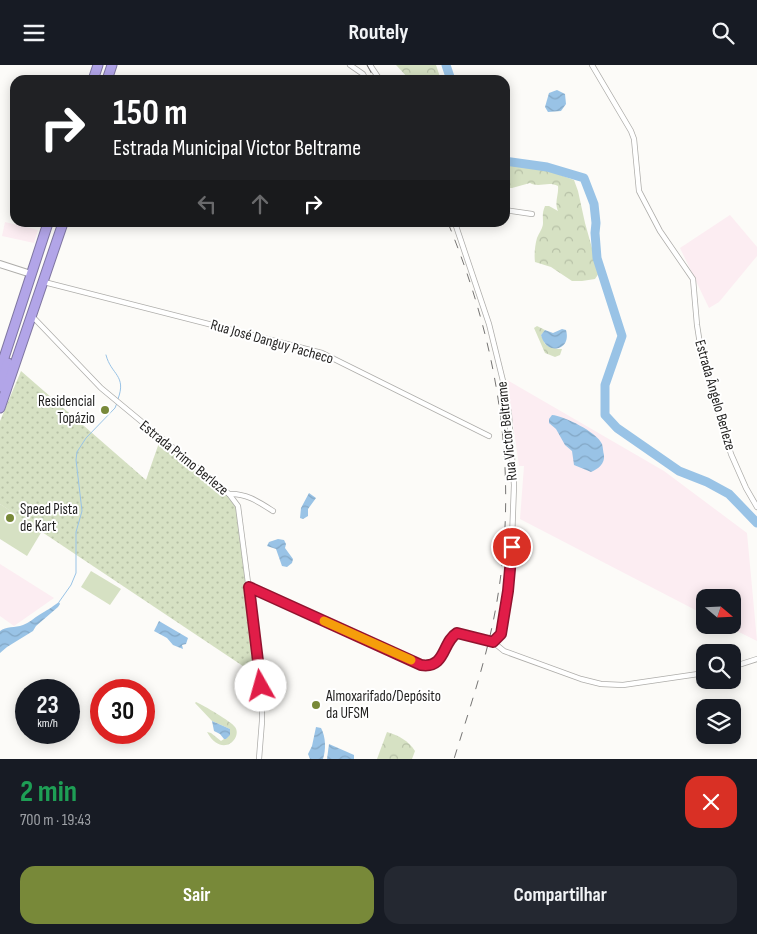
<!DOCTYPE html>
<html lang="pt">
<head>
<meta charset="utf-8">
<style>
	:root { --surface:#171b24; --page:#242831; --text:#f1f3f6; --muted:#9ea1a6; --accent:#788939 }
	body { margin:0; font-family:"Sofia Sans Condensed",sans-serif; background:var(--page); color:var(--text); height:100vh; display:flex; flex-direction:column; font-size:19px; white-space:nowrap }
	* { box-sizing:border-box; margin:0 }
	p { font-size:16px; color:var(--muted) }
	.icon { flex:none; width:28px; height:28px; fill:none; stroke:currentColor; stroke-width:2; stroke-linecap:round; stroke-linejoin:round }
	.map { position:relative; height:694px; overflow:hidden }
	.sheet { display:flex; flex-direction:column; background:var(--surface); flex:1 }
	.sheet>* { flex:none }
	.top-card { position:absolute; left:10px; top:10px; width:500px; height:152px; border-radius:15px; box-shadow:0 2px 12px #0003; background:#202124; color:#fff; overflow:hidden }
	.needle { width:32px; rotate:109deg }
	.fabs { position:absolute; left:696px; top:524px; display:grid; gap:10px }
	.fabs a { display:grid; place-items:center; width:45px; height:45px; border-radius:10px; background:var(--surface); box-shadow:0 2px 12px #0003; font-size:25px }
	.speed { position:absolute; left:15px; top:614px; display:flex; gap:10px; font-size:25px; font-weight:700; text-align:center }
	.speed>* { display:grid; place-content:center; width:65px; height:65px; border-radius:50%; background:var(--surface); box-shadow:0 2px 12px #0003; line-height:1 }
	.speed small { font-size:12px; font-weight:400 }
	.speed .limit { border:8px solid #d22; background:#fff; color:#111 }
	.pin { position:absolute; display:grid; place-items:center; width:42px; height:42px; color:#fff; margin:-21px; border:2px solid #fff; border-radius:50%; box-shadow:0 1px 5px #0007 }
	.me { position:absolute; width:55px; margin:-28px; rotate:353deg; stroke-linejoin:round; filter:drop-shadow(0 0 4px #0008) }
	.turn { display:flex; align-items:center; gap:18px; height:105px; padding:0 20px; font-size:22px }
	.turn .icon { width:65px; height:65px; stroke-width:2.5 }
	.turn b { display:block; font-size:35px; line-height:42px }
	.lanes { display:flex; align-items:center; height:48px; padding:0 20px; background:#0003; justify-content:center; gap:25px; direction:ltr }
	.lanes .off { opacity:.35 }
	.round { display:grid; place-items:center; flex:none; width:52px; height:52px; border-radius:15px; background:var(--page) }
	.overview { display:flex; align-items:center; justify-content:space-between; height:85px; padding:0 20px }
	h1 { font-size:30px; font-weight:700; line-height:38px; color:#1e9e55 }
	.primary-button { display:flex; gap:10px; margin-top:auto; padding:10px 20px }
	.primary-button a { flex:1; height:58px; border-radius:15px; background:var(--accent); color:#fff; font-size:20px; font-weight:700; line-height:58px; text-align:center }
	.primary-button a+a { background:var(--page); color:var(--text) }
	header { display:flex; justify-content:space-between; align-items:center; height:65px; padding:0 20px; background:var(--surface); font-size:22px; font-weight:700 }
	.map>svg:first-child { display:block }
	.industrial { fill:#fcedf2 }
	.grass { fill:url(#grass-dots) }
	.forest { fill:url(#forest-crowns) }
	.garden { fill:#d6e1c3 }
	.water { fill:url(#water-waves) }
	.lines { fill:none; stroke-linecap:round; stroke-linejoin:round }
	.stream { stroke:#99c3e6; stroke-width:1 }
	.river { stroke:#99c3e6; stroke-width:9 }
	.street-casing { stroke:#aeadaa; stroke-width:6 }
	.secondary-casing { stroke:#aeadaa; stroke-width:8 }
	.highway-casing { stroke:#7f76a1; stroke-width:11 }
	.street { stroke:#fff; stroke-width:4.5 }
	.secondary { stroke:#fff; stroke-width:6 }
	.highway { stroke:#b2a5e8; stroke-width:9 }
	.rail { stroke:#757473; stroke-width:1; stroke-dasharray:9 9; stroke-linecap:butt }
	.route-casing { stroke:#92132f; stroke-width:12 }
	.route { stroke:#e11d48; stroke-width:9 }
	.slow { stroke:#f59e0b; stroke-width:9 }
	.poi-dot { fill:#788939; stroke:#fff; stroke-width:2 }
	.labels { text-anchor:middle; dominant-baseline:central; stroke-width:4; stroke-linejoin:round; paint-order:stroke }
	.street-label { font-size:15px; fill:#1f1e1d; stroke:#fff }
	.poi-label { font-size:15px; fill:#1f1e1d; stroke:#fff; text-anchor:start }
</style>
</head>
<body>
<header><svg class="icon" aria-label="menu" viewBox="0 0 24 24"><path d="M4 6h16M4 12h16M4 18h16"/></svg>Routely<svg class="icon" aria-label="search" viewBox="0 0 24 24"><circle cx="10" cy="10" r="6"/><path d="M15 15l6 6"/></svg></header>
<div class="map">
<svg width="757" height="694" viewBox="0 0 757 694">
	<defs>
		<pattern id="grass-dots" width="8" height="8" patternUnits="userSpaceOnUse" patternTransform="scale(1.25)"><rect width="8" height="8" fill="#d6e1c3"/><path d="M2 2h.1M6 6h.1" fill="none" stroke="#b7c1a7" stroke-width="1.8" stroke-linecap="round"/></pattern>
		<pattern id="forest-crowns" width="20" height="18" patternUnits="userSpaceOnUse" patternTransform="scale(1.25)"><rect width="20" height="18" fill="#d6e1c3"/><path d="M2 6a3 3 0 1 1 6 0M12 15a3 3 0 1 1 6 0" fill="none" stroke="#b7c1a7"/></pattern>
		<pattern id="water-waves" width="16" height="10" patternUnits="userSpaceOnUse" patternTransform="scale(1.25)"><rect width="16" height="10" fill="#99c3e6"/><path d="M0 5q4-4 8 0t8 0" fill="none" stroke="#83a7c5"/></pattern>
	</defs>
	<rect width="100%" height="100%" fill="#fcfbf8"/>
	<g class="industrial">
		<path d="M 730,150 L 757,182 L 757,191 L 719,237 L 709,243 L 680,183 Z"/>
		<path d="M 5,157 L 38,165 L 34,178 L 2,171 Z"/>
		<path d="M 507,315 L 664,406 L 747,468 L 757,576 L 725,560 L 732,560 L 732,532 L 705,532 L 705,550 L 520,454 L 524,401 L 519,401 Z"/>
		<path d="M 0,499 L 54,533 L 14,561 L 0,551 Z"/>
	</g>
	<path class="grass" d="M 21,306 L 146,415 L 160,375 L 231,433 L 236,441 L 258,611 L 0,439 L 0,356 Z"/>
	<g class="forest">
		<path d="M 396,0 L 436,0 L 441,15 L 410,15 Z"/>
		<path d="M 505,99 L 544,104 L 574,115 L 578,126 L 585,158 L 599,208 L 595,214 L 582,216 L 572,216 L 551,202 L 535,197 C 534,190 535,180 537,173 C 539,168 543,163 543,158 C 543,151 542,148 545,141 L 549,141 L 558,146 C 554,137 559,130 558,121 C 548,116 539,123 530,118 L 512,123 L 505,123 Z"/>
		<path d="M 537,261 L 545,265 L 541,270 L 545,279 L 557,284 L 562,284 L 560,290 L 555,292 L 545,288 L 534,263 Z"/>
		<path d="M 196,637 C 203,640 232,657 235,662 C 243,673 222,694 207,667 L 211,668 L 221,676 L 224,674 L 226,674 L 230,664 L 212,656 L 195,638 Z"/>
		<path d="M 387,667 C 399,671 408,675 415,686 L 412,694 L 377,694 Z"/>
	</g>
	<g class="garden">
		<path d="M 0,439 L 42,466 L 27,491 L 0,474 Z"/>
		<path d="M 91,506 L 121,524 L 110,540 L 81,522 Z"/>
	</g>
	<g class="water">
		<path d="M 557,25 L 565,29 L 566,39 L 561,46 L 548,47 L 545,42 L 549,28 Z"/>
		<path d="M 562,264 L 566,265 C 572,286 546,291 541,270 L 545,265 L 553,268 Z"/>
		<path d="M 552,350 C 564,351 597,367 602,379 C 603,382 603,387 604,390 C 605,399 598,404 591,407 L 574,400 L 572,386 L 565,380 L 556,364 L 549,358 L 549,354 Z"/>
		<path d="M 309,428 L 316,433 L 308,444 L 308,451 L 303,454 L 300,453 L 301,443 Z"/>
		<path d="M 278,474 L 284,475 L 286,479 L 285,483 L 293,494 L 292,498 L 287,502 L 282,501 L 276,484 L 267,481 L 269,477 Z"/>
		<path d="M 59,537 L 60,539 L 58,542 L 36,561 L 33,566 L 7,582 L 0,588 L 0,566 C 6,561 15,563 23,560 C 29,558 34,553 39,550 C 47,545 51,543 59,537 Z"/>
		<path d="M 159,556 L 188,573 L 186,579 L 182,580 L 183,584 L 173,580 L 167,573 L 154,566 Z"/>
		<path d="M 212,656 L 230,664 L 230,670 L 226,674 L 224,674 L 220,669 L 214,666 Z"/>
		<path d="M 316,662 L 321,663 C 326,672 326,685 323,694 L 310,694 L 308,689 L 312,681 Z"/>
		<path d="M 329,679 L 354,690 L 354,694 L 327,694 Z"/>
	</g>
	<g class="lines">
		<g class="stream">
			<path d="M 106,290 C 111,310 127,310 118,334"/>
			<path d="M 59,537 L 71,520 L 76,508 L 76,467 L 82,446 L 76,395 L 77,387 L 86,373 L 115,343 L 117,338"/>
		</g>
		<g class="river">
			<path d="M 446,0 L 451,15"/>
			<path d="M 505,96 L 547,102 L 584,113 L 594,139 L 596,158 L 595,168 L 597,193 L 622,271 L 605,320 L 605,350 L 617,363 L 679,406 L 707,417 L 729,429 L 757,458"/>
		</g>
		<g class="street-casing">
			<g id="street">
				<path d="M 350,0 L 363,9 L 366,15"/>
				<path d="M 370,0 L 380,15"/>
				<path d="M 592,0 L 631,66 L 634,74 L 639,126 L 660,166 L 693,214 L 697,260 L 702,292 L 731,389 L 746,423 L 757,442"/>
				<path d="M 505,145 L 532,149"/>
				<path d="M 455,158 L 489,259 L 503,316 L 509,349 L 514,420 L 511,501 L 501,569 L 493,577"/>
				<path d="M 44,217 L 322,288 L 489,371"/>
				<path d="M 32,251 L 101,323 L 229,429 L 238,441 L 262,625 L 262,656 L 259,694"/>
				<path d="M 229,429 C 246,428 259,437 273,446"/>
				<path d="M 249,522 L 421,600 C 449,604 441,571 460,568 L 493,577 L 504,586 L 581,614 L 601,619 L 623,620 L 705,608"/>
				<path d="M 732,602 L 757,594"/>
			</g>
		</g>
		<g class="secondary-casing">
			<path id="secondary" d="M 0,199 L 31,209"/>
		</g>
		<g class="highway-casing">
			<g id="highway">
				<path d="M 93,15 L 98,0"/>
				<path d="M 107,15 L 112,0"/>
				<path d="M 0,305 L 48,158"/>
				<path d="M 0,322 L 8,298"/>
				<path d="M 0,343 L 63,158"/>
			</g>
		</g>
		<use href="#street" class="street"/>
		<use href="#secondary" class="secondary"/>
		<use href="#highway" class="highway"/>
		<g class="rail">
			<path d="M 367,0 L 375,15"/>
			<path d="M 448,158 C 498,279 519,406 497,536 C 488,590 470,642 454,694"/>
		</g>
	</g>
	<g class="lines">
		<g class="route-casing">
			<path id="route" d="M 261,621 L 249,522 L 421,600 C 446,604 442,577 457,568 L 493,577 L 501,569 L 508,526 L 512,482"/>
		</g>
		<use href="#route" class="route"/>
		<path class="slow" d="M 324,556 L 411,595"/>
	</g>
	<g class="poi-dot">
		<circle cx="105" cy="345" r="5"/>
		<circle cx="10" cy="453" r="5"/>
		<circle cx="316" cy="640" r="5"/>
	</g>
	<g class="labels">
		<g class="street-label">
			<text transform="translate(272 277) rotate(16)">Rua José Danguy Pacheco</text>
			<text transform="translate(715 330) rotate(74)">Estrada Ângelo Berleze</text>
			<text transform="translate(507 366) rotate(-96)">Rua Victor Beltrame</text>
			<text transform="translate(184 393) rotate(39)">Estrada Primo Berleze</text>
		</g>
		<g class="poi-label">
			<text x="95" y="336" text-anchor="end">Residencial<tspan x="95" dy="17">Topázio</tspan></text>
			<text x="20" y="444">Speed Pista<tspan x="20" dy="17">de Kart</tspan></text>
			<text x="326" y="631">Almoxarifado/Depósito<tspan x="326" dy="17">da UFSM</tspan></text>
		</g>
	</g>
</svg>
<div class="fabs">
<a><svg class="needle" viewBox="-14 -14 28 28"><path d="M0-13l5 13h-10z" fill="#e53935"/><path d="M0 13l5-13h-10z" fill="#9ea1a6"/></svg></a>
<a><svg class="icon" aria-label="search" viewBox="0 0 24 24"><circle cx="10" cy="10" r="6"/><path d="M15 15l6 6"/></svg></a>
<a><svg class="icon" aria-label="layers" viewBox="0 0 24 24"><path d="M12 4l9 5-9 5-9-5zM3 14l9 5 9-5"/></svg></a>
</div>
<div class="speed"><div>23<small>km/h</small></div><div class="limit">30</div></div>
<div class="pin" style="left:512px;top:482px;background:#d93025"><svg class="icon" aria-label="arrive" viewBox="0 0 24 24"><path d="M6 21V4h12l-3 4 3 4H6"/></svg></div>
<svg class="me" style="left:261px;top:621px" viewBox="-20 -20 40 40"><circle r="19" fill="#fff"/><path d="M0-13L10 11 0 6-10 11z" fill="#e11d48"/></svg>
<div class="top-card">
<div class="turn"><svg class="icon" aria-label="right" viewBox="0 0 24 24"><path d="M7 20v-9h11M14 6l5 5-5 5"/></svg><div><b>150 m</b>Estrada Municipal Victor Beltrame</div></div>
<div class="lanes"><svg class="icon off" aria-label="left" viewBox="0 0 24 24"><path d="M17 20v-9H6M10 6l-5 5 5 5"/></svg><svg class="icon off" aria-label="ahead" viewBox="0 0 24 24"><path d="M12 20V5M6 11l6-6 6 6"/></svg><svg class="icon" aria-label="right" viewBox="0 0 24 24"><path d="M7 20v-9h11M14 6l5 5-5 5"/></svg></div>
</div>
</div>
<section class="sheet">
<div class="overview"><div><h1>2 min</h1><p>700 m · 19:43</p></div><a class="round" style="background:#d93025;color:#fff"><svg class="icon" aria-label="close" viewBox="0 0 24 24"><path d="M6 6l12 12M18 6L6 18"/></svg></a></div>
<div class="primary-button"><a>Sair</a><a>Compartilhar</a></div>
</section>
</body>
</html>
